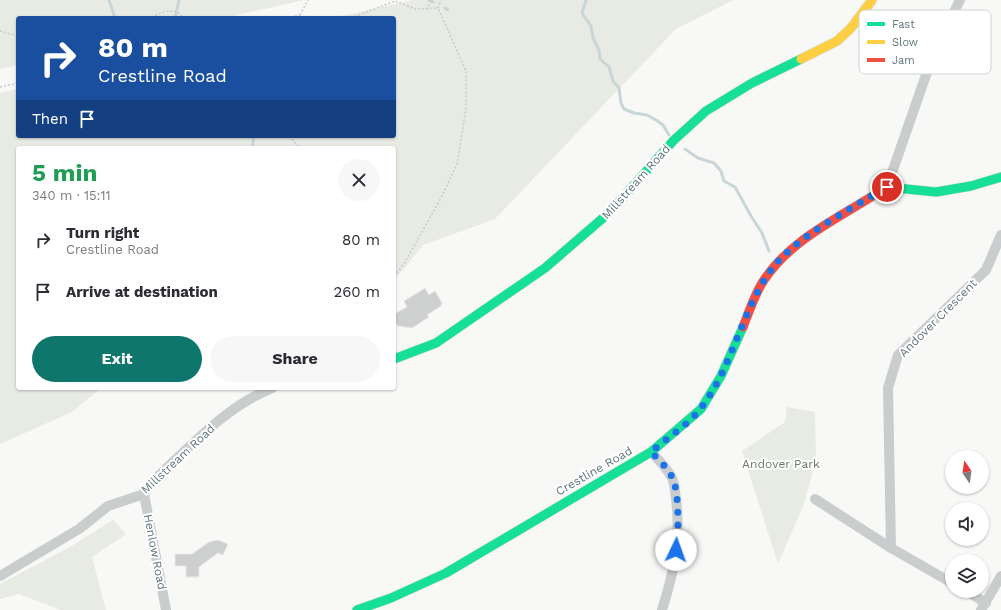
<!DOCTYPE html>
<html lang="en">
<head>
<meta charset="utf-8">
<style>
	:root { --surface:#fff; --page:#f7f7f7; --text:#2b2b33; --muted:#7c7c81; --accent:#0f766e }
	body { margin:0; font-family:"Work Sans",sans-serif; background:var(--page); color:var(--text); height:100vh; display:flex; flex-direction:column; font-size:15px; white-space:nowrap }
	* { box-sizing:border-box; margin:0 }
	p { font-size:13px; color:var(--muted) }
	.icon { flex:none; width:22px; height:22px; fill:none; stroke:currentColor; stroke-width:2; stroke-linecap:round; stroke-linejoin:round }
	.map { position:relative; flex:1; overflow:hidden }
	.side { position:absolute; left:16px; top:146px; width:380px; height:244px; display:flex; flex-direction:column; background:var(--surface); border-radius:4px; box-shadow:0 1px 3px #0004 }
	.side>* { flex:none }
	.guide { position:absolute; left:16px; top:16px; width:380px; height:122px; border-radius:4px; box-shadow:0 1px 3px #0004; background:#1a4fa0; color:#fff; overflow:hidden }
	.needle { width:26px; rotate:347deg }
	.tools { position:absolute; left:945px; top:450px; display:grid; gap:8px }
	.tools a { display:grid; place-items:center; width:44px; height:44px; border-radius:50%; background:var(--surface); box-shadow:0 1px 3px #0004; font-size:20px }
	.pin { position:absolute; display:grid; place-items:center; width:34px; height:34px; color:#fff; margin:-17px; border:2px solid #fff; border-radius:50%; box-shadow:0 1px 4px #0007 }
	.me { position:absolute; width:44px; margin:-22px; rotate:3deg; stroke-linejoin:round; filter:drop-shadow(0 0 3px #0008) }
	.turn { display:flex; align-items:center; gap:14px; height:84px; padding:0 16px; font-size:18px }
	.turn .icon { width:52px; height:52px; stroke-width:2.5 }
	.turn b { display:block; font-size:28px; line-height:34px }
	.then { display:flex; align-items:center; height:38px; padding:0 16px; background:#0003; gap:8px; font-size:15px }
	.round { display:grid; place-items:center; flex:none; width:42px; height:42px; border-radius:21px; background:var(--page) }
	.summary { display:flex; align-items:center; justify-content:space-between; height:68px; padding:0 16px }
	h1 { font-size:24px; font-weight:700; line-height:30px; color:#1e9e55 }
	.cta { display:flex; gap:8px; margin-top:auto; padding:8px 16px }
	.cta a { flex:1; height:46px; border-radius:24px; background:var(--accent); color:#fff; font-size:16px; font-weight:700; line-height:46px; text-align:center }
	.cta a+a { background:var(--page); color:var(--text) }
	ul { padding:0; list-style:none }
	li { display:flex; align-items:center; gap:12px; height:52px; padding:0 16px }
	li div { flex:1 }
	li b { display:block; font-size:15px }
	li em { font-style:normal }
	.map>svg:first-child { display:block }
	.green { fill:#e8eae4 }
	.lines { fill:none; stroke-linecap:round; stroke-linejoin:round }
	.stream { stroke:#c9d6d7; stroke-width:3 }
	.building { fill:#ced0d0; stroke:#e8e8e6 }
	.fast-casing { stroke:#d4d5d5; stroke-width:10 }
	.slow-casing { stroke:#d4d5d5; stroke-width:10 }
	.jam-casing { stroke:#d4d5d5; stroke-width:10 }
	.path { stroke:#c8cacb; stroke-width:1.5; stroke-dasharray:2 2; stroke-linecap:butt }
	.street { stroke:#cacdcd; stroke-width:10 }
	.fast { stroke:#16e098; stroke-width:9 }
	.slow { stroke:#ffcf43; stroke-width:9 }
	.jam { stroke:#f24e42; stroke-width:9 }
	.route { stroke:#1a73e8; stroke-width:7; stroke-dasharray:0 12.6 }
	.labels { text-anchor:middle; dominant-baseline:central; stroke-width:4; stroke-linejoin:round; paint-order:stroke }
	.street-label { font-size:12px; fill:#5e767e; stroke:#fff }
	.park-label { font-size:12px; fill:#6b7a61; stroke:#fff }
	.key { fill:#fff; stroke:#cfd6d8; stroke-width:1 }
	.key-label { font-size:11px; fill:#5e767e }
</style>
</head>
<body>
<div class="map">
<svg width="1001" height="610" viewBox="0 0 1001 610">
	<rect width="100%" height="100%" fill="#f8f8f7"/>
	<g class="green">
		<path d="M 0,0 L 304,0 L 224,18 L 18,18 L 18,65 L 0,69 Z"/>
		<path d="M 413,0 L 733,0 L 676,29 L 495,219 L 423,245 L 394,281 L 394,148 L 18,148 L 18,388 L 101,388 L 72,412 L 0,444 L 0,93 L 18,89 L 18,136 L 394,136 L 394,18 L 333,18 Z"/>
		<path d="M 787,407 L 815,412 L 816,459 L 804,504 L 778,564 L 742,451 L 785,422 Z"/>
		<path d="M 113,520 L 126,534 L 92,557 L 106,610 L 61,610 L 19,594 L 0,599 L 0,584 L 70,547 Z"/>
	</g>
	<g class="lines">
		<g class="stream">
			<path d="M 109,0 L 115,18"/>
			<path d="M 429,0 L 433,2"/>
			<path d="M 586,0 L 582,13 L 591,26 L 593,38 L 599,50 L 600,59 L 609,67 L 613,81 L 619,88 L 621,103 L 624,109 L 634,113 L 647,115 L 656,120 L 663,125 L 669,135"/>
			<path d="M 445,8 L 448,10"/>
			<path d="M 175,18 L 179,0"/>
			<path d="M 252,148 L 254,136"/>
			<path d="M 685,149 L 698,158 L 714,163 L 721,171 L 724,181 L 735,187 L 751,216 L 762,233 L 769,251"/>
		</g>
	</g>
	<g class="building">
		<path d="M 425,288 L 429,295 L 435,291 L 442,303 L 441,306 L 427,315 L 429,317 L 412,328 L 398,326 L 395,323 L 395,317 L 396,313 L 407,307 L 404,301 Z"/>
		<path d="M 218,540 L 228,544 L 223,555 L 218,553 L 199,567 L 199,577 L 186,577 L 186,566 L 175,566 L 175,554 L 192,554 L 209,542 Z"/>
	</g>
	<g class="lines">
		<g class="fast-casing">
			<g id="fast">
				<path d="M 871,197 L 887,187 L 936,192 L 971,186 L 1001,177"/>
				<path d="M 394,359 L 436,343 L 545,268 L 610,212 L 674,140 L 706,111 L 752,83 L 801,59"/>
				<path d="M 357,610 L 391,598 L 446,573 L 651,452 L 701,409 L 721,376 L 743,327"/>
			</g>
		</g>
		<g class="slow-casing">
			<path id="slow" d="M 801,59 L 837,41 L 851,28 L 872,0"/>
		</g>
		<g class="jam-casing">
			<path id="jam" d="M 743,327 C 749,312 755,293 764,280 C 790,241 833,221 871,197"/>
		</g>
		<g class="path">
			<path d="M 438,8 L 441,0"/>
			<path d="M 427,10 L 431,0"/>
			<path d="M 300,15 L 308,0"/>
			<path d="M 70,18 L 82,18"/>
			<path d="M 152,18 C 161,11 168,10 178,12 L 183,18"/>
			<path d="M 287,18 L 300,15"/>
			<path d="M 351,18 L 395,1 L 415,9 L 437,8"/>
			<path d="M 0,31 L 18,36"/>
			<path d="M 0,87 L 18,83"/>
			<path d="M 289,136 L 300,148"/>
			<path d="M 394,276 L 404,264 L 441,198 L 457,164 L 466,108 L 466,71 L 438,8"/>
		</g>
		<g class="street">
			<path d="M 887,187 L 934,52 L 960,0"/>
			<path d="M 651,452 C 659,460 667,468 672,478 C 675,484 675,493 676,499 C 681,539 674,572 662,610"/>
			<path d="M 144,494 L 166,610"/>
			<path d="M 815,499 L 891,548"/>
			<path d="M 0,576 L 79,529 L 108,506 L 144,494 L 152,482 C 189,448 225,407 272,388"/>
			<path d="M 952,583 L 891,548 L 888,388 L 898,355 L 986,270 L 1001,235"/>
			<path d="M 966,591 L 986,603"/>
			<path d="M 981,610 L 1001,576"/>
		</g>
		<use href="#fast" class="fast"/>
		<use href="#slow" class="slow"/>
		<use href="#jam" class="jam"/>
	</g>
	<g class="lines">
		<path class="route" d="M 676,550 C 679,536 679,492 673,479 C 668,468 659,460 651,452 C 667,438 688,425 701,408 C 733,366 741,312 771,270 C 794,238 852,208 887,187"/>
	</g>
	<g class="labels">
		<g class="street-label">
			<text transform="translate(636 182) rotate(-48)">Millstream Road</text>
			<text transform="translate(938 318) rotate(-45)">Andover Crescent</text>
			<text transform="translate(178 459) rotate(-43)">Millstream Road</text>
			<text transform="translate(594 471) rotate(-30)">Crestline Road</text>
			<text transform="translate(155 552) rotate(79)">Henlow Road</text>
		</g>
		<g class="park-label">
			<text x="781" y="464">Andover Park</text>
		</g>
	</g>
	<rect x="859" y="10" width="132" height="64" rx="6" class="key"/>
	<rect x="867" y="22" width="18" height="4" fill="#16e098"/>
	<rect x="867" y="40" width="18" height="4" fill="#ffcf43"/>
	<rect x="867" y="58" width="18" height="4" fill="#f24e42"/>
	<g class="key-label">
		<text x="892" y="28">Fast</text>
		<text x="892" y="46">Slow</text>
		<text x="892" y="64">Jam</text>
	</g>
</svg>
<div class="tools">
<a><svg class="needle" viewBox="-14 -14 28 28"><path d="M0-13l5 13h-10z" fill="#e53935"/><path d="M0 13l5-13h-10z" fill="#7c7c81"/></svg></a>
<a><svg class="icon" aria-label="sound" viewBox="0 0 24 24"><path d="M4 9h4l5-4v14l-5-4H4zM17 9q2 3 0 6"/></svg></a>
<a><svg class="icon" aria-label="layers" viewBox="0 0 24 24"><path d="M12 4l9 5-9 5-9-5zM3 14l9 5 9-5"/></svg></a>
</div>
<div class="pin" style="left:887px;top:187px;background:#d93025"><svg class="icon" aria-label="arrive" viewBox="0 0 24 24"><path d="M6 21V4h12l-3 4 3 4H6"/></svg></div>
<svg class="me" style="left:676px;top:550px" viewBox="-20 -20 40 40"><circle r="19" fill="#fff"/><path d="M0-13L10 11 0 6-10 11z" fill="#1a73e8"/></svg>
<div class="guide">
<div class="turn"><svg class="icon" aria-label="right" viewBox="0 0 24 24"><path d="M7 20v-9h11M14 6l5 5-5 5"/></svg><div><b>80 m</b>Crestline Road</div></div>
<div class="then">Then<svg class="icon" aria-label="arrive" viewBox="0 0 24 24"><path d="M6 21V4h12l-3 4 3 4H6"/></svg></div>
</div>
<section class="side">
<div class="summary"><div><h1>5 min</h1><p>340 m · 15:11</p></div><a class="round"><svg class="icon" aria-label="close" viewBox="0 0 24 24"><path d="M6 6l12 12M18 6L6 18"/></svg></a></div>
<ul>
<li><svg class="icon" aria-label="right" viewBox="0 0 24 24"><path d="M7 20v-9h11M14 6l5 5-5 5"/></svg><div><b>Turn right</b><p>Crestline Road</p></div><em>80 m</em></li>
<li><svg class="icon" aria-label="arrive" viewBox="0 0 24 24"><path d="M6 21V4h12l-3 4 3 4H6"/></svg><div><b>Arrive at destination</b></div><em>260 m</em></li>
</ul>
<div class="cta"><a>Exit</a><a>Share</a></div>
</section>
</div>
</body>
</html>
